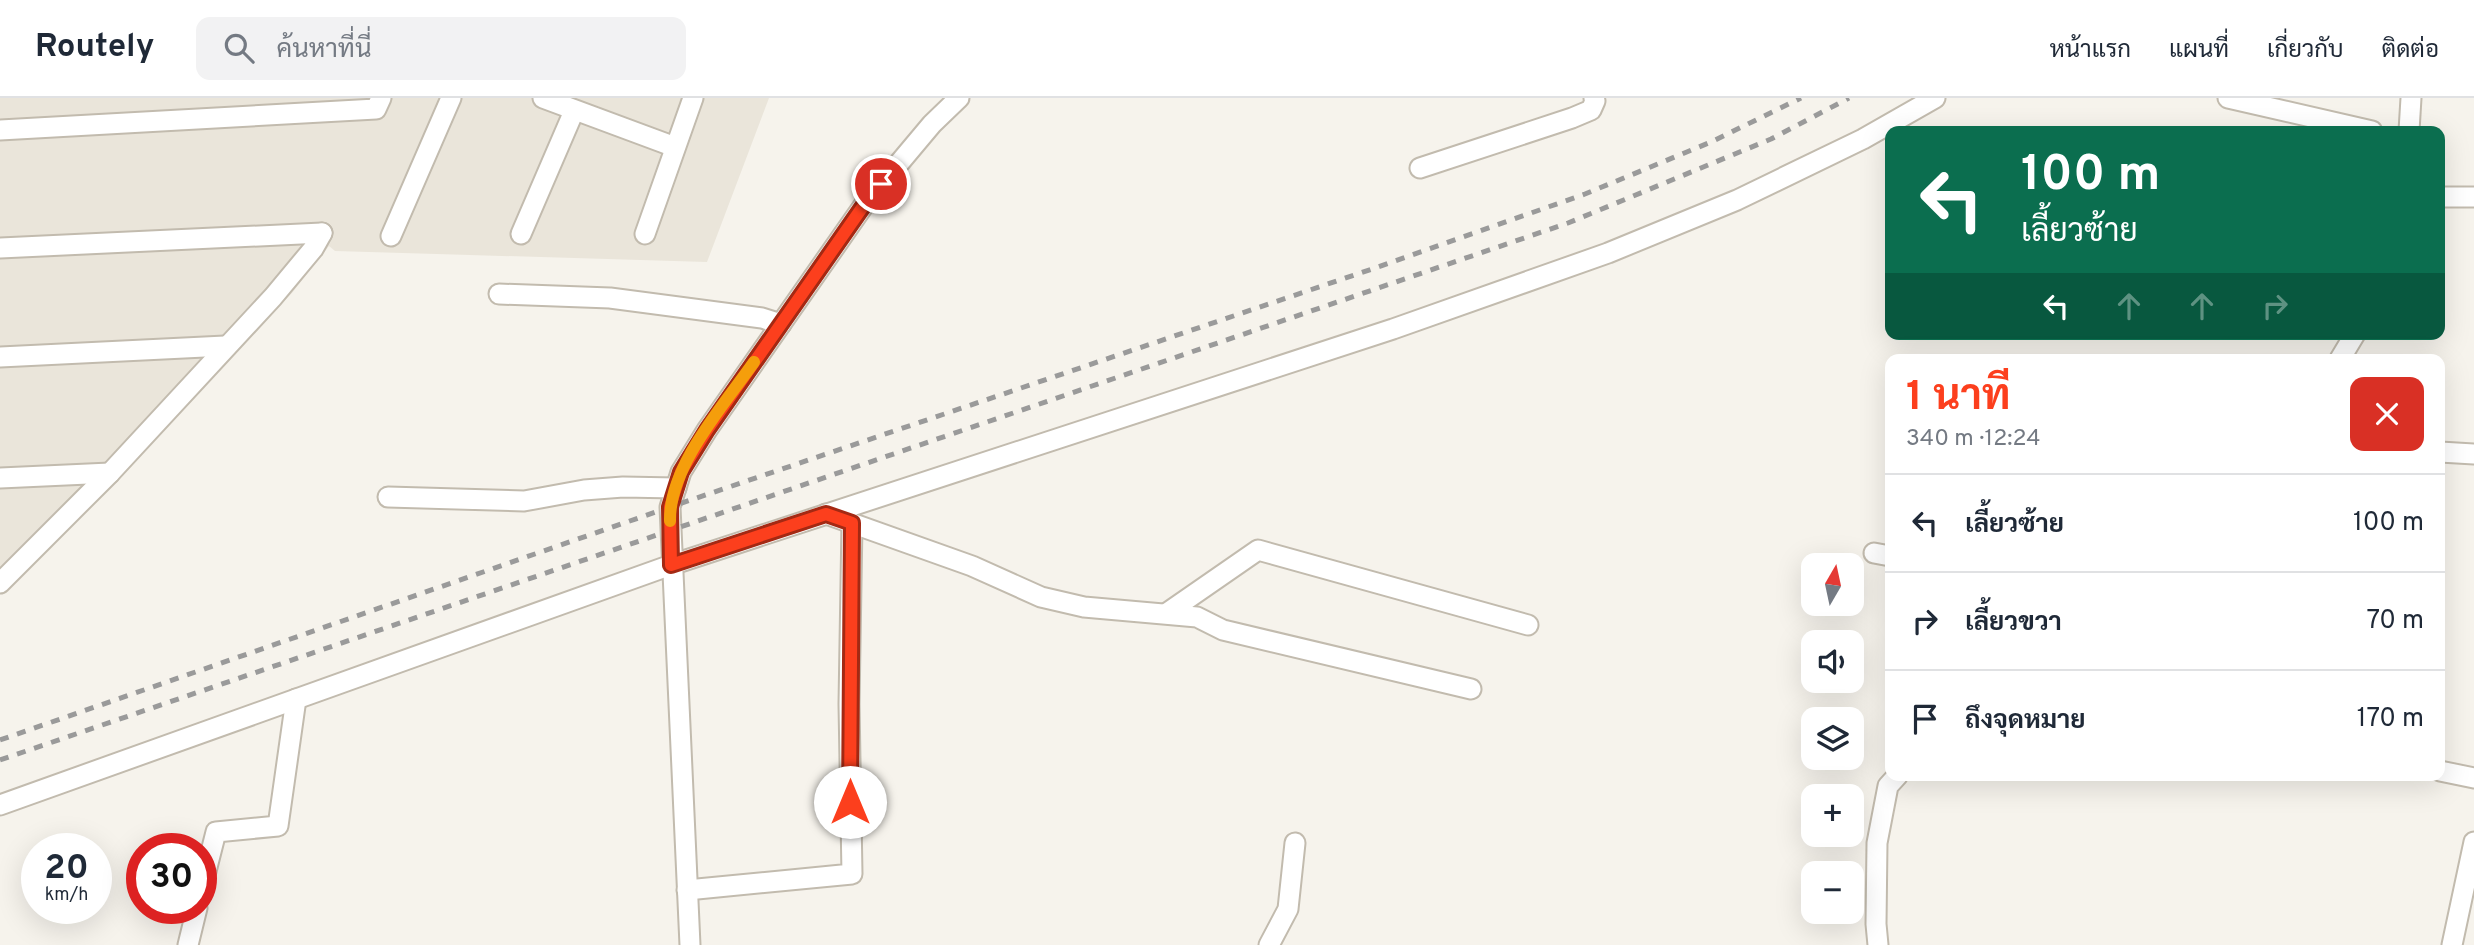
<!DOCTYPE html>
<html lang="th">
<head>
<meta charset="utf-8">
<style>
	:root { --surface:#fff; --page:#f2f2f3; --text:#1f2937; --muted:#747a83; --line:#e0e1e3; --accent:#fc3f1d }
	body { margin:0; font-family:Overpass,Sarabun,sans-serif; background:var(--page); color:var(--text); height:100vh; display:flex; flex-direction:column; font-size:26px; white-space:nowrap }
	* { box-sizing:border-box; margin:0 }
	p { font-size:23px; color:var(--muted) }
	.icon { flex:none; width:38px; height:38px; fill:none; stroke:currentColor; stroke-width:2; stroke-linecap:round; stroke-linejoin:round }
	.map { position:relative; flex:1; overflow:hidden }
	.details { position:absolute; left:1885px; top:256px; width:560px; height:427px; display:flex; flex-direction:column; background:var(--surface); border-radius:14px; box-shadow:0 7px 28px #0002 }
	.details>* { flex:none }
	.banner { position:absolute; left:1885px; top:28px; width:560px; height:214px; border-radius:14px; box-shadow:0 7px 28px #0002; background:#0b6e4f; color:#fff; overflow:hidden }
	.needle { width:46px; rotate:9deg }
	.controls { position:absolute; left:1801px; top:455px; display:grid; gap:14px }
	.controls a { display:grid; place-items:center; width:63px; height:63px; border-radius:14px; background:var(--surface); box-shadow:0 7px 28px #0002; font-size:35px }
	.speed { position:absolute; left:21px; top:735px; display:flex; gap:14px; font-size:35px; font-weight:700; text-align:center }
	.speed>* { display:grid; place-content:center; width:91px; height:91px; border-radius:50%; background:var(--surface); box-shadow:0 7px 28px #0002; line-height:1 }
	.speed small { font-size:18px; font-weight:400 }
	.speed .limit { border:10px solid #d22; background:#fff; color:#111 }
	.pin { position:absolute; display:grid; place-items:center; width:60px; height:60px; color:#fff; margin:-30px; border:4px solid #fff; border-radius:50%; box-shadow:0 2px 7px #0007 }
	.me { position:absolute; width:77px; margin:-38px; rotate:0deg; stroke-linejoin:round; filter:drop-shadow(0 0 5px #0008) }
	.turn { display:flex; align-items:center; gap:24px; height:147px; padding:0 21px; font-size:32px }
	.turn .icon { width:91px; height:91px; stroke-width:2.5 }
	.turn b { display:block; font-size:49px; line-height:60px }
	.lanes { display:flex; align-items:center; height:66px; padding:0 21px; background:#0003; justify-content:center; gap:35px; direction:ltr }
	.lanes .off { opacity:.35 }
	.round { display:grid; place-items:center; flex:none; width:74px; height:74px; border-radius:14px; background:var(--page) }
	.head { display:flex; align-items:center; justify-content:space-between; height:119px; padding:0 21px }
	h1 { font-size:42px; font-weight:700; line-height:52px; color:var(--accent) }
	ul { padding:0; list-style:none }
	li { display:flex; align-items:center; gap:21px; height:98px; padding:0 21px; border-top:2px solid var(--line) }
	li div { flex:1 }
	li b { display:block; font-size:26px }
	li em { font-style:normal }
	header { display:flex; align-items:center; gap:42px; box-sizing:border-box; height:98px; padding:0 35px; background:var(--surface); border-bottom:2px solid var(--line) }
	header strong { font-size:33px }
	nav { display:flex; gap:38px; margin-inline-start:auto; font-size:24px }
	.search { width:490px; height:63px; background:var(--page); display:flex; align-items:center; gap:18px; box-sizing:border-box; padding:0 24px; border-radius:14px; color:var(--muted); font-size:26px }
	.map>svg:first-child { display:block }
	.residential { fill:#eae5da }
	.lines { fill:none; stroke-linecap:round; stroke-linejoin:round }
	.minor-casing { stroke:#c2bbae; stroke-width:23 }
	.minor { stroke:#fff; stroke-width:19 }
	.rail { stroke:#9a9a9a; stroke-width:5; stroke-dasharray:9 9; stroke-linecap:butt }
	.route-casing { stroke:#a42913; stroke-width:18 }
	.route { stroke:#fc3f1d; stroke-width:12 }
	.slow { stroke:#f59e0b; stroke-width:12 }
</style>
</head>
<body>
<header>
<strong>Routely</strong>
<div class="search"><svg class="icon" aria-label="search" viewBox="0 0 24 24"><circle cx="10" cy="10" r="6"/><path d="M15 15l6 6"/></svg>ค้นหาที่นี่</div>
<nav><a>หน้าแรก</a><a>แผนที่</a><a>เกี่ยวกับ</a><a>ติดต่อ</a></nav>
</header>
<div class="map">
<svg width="2474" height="847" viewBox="0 0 2474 847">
	<rect width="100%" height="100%" fill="#f6f3ec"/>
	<path class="residential" d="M 0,0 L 769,0 L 707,164 L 335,153 L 329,148 L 292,195 L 0,496 Z"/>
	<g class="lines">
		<g class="minor-casing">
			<g id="minor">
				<path d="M 543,0 L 675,49"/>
				<path d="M 2228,0 L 2372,33"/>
				<path d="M 0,32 L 376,11 L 381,0"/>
				<path d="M 2409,33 L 2411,0"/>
				<path d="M 1420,70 L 1572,20 L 1591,12 L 1595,3 L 1594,0"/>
				<path d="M 2442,99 L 2474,99"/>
				<path d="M 521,136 L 574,13"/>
				<path d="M 645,136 L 693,0"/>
				<path d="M 391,138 L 451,0"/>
				<path d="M 0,150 L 322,135"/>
				<path d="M 499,196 L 610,200 L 762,220 L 781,226"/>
				<path d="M 0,259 L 225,248"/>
				<path d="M 2340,261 L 2355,236"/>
				<path d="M 2440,354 L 2474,356"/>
				<path d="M 0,380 L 110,375"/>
				<path d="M 388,399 L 524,403 L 584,392 L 623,389 L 676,390"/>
				<path d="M 826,416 L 972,468 L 1041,499 L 1084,509 L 1197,519 L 1223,532 L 1471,591"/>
				<path d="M 1874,455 L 1890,458"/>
				<path d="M 0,485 L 110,375 L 273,199 L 313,151 L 322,135"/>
				<path d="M 1167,515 L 1258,452 L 1528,527"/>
				<path d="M 2440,673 L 2474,680"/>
				<path d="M 0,707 L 671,467 L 1393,231 L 1608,155 L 1737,102 L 1863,41 L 1935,0"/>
				<path d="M 687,792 L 852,776 L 849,606 L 852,425"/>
				<path d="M 201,793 L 216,734 L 278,728 L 296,601"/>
				<path d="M 188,847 L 197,810"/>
				<path d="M 690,847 L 670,409 L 681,374 L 707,332 L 864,107 L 932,26 L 959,0"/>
				<path d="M 1269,847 L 1288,811 L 1295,745"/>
				<path d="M 1878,847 L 1876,826 L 1877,745 L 1888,688 L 1898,677"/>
				<path d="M 2452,847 L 2474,744"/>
			</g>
		</g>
		<use href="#minor" class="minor"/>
		<g class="rail">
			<path d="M 0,642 L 670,409 L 1372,171 L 1585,96 L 1711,44 L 1801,0"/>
			<path d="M 0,662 L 1568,125 L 1771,41 L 1849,0"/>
		</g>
	</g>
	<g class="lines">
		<g class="route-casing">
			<path id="route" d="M 850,704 L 852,425 L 826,416 L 671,467 L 670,409 L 681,374 L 707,332 L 864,107 L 881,86"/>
		</g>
		<use href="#route" class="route"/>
		<path class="slow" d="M 670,423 C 669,368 724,307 754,264"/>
	</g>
</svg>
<div class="controls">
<a><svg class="needle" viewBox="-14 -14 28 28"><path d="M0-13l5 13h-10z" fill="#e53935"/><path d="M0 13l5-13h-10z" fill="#747a83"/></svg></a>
<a><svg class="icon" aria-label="sound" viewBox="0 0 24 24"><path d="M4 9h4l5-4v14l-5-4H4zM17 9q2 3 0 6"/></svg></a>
<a><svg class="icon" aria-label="layers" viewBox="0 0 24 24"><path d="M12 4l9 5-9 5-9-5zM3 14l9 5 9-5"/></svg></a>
<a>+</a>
<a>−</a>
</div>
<div class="speed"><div>20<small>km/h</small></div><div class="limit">30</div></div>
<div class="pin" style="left:881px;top:86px;background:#d93025"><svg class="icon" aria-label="arrive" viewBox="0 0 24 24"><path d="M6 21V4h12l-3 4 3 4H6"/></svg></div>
<svg class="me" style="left:850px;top:704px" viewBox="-20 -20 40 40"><circle r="19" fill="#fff"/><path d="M0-13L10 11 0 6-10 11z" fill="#fc3f1d"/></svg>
<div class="banner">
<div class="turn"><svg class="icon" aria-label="left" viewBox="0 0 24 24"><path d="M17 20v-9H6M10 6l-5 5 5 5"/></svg><div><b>100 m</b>เลี้ยวซ้าย</div></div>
<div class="lanes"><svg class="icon" aria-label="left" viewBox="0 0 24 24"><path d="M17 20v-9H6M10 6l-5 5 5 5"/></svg><svg class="icon off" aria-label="ahead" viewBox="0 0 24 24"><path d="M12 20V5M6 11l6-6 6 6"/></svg><svg class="icon off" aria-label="ahead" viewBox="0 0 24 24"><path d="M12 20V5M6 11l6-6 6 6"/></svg><svg class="icon off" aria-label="right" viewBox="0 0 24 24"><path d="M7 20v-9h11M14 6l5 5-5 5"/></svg></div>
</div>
<section class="details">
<div class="head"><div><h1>1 นาที</h1><p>340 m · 12:24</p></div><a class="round" style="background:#d93025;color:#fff"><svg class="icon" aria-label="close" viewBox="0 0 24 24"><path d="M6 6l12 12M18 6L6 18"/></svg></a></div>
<ul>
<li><svg class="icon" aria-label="left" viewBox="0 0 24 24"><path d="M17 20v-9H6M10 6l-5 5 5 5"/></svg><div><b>เลี้ยวซ้าย</b></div><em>100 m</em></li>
<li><svg class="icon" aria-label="right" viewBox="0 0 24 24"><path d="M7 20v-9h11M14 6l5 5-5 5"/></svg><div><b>เลี้ยวขวา</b></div><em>70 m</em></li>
<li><svg class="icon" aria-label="arrive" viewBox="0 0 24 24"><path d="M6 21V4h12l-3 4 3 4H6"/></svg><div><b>ถึงจุดหมาย</b></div><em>170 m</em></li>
</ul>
</section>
</div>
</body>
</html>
